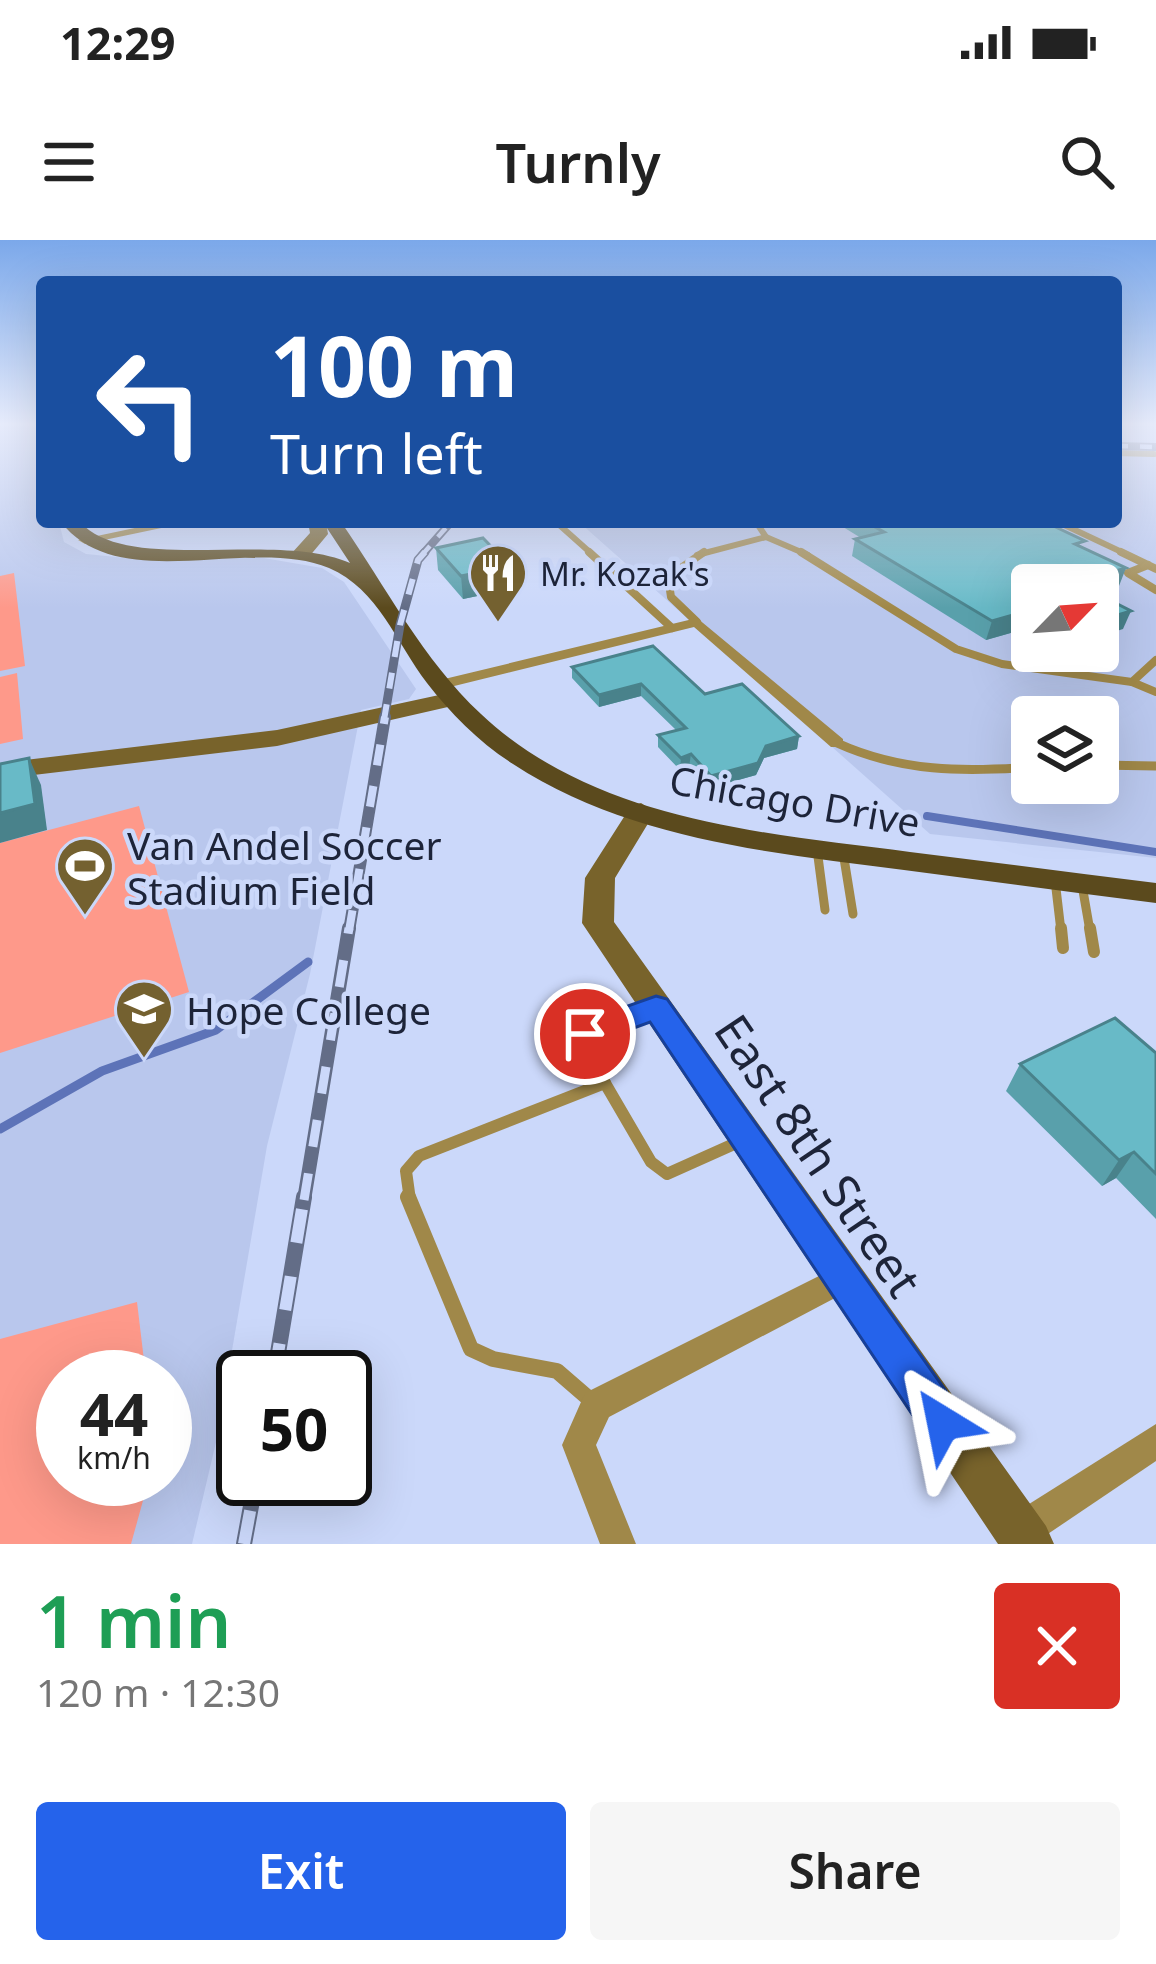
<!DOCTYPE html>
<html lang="en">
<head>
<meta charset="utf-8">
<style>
	:root { --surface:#fff; --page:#f6f6f6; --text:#222; --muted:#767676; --accent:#2563eb }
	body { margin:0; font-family:"Noto Sans",sans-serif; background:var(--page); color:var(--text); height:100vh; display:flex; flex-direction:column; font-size:45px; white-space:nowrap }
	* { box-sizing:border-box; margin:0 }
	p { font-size:39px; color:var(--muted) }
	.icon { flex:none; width:66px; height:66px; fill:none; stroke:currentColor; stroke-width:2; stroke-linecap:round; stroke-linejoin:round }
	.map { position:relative; height:1304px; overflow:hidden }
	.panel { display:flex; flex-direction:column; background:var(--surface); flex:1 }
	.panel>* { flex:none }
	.top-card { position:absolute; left:36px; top:36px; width:1086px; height:252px; border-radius:12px; box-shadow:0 12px 48px #0002; background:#1a4fa0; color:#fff; overflow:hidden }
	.needle { width:78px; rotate:65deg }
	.fabs { position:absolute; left:1011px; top:324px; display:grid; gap:24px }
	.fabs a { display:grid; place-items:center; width:108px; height:108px; border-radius:12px; background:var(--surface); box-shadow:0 12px 48px #0002; font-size:60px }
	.speed { position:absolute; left:36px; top:1110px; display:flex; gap:24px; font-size:60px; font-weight:700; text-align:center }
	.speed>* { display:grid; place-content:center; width:156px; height:156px; border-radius:50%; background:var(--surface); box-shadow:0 12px 48px #0002; line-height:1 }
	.speed small { font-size:30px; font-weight:400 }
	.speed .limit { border:6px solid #111; border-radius:18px; background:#fff; color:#111 }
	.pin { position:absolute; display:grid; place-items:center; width:102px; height:102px; color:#fff; margin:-51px; border:6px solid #fff; border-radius:50%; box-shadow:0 3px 12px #0007 }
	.me { position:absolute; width:132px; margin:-66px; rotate:325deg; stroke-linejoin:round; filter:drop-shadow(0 0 9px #0008) }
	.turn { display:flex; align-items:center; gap:42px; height:252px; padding:0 36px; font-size:54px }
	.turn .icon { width:156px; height:156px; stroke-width:2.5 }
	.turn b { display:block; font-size:84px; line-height:102px }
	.round { display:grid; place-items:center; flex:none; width:126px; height:126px; border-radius:12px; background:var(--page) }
	.headline { display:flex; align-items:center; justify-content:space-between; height:204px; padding:0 36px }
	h1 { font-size:72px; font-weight:600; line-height:90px; color:#1e9e55 }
	.button { display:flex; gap:24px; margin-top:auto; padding:24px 36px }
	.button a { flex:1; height:138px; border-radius:12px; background:var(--accent); color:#fff; font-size:48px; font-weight:600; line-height:138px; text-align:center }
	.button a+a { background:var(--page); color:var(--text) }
	.status { display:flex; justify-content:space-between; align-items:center; height:84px; padding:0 60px; background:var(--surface); direction:ltr }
	.status svg { height:33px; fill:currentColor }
	header { display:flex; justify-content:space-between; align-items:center; height:156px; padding:0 36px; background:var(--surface); font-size:54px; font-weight:600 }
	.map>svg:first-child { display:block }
	.built { fill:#b9c7ed; fill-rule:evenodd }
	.green { fill:#fe998a }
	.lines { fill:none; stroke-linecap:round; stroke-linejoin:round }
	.stream-far1 { stroke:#5d73b8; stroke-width:8 }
	.stream { stroke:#5d73b8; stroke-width:9 }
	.lane-far4 { stroke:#a08849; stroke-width:6 }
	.lane-far3 { stroke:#a08849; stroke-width:8 }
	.lane-far2 { stroke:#a08849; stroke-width:9 }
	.lane-far1 { stroke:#a08849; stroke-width:12 }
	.lane { stroke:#a08849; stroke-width:16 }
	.street { fill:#a08849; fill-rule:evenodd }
	.secondary { fill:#78632b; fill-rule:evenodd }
	.primary { fill:#5b4a1d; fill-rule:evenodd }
	.rail-far4-casing { stroke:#636d87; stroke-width:8 }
	.rail-far3-casing { stroke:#636d87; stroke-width:9 }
	.rail-far2-casing { stroke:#636d87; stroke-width:12 }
	.rail-far1-casing { stroke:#636d87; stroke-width:14 }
	.rail-casing { stroke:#636d87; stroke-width:16 }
	.rail-far4 { stroke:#cbd8fa; stroke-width:4.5; stroke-dasharray:12; stroke-linecap:butt }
	.rail-far3 { stroke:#cbd8fa; stroke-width:6; stroke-dasharray:16; stroke-linecap:butt }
	.rail-far2 { stroke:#cbd8fa; stroke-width:8; stroke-dasharray:21; stroke-linecap:butt }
	.rail-far1 { stroke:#cbd8fa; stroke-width:9; stroke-dasharray:27; stroke-linecap:butt }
	.rail { stroke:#cbd8fa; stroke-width:12; stroke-dasharray:34; stroke-linecap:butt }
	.wall { fill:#59a0ab }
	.shaded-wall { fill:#49828b }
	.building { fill:#68bac7; stroke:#49828b; stroke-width:3 }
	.route { fill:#2563eb; stroke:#184099; stroke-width:3 }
	.labels { text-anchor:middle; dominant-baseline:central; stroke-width:9; stroke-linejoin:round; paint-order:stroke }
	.far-poi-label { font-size:33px; fill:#1d2439; stroke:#cbd8fa; text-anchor:start }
	.street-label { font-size:39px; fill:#1d2439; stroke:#cbd8fa }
	.poi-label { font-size:39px; fill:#1d2439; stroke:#cbd8fa; text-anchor:start }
	.near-street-label { font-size:48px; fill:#1d2439; stroke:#cbd8fa }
</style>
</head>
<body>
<div class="status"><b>12:29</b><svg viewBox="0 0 49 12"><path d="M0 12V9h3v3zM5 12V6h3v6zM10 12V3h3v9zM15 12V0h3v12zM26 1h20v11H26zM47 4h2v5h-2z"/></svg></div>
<header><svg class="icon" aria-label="menu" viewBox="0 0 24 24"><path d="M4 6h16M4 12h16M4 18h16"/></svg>Turnly<svg class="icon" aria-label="search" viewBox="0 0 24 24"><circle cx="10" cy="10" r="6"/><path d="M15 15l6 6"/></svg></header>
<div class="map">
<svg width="1156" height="1304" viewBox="0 0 1156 1304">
	<rect width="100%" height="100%" fill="#cbd8fa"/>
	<g class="built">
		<path d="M 0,185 L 35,185 L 42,214 L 42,282 L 59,282 L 64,302 L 86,314 L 137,319 L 258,317 L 322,328 L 344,342 L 416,449 L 409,459 L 361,470 L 310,734 L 267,906 L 217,1198 L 192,1304 L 0,1304 ZM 63,1137 L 165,1137 L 165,1239 L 63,1239 Z"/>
		<path d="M 1116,215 L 1156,216 L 1156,618 L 930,594 L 579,282 L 1116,282 ZM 1032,345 L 1098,345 L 1098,411 L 1032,411 ZM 1032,477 L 1098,477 L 1098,543 L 1032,543 Z"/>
	</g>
	<g class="green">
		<path d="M 14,333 L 25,426 L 0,431 L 0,336 Z"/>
		<path d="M 17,433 L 23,499 L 0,504 L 0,437 Z"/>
		<path d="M 139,566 L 189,752 L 0,813 L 0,603 Z"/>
		<path d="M 137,1062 L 146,1137 L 63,1137 L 63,1239 L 149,1239 L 131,1304 L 0,1304 L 0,1099 Z"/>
	</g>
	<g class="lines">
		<path class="stream-far1" d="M 927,576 L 1156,612"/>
		<path class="stream" d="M 0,889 L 102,831 L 216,790 L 308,722"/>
		<g class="lane-far4">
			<path d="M 1116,213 L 1154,214"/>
			<path d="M 556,282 L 593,315"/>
			<path d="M 756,282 L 766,297 L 808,315"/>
			<path d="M 1058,282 L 1128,315"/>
			<path d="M 697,315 L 766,297"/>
		</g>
		<g class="lane-far3">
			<path d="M 589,312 L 672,388"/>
			<path d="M 801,312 L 956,409 L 1002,424 L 1132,442 L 1156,420"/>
			<path d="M 1121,312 L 1156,329"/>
			<path d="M 1148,325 L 1128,333 L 1156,350"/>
			<path d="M 697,382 L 671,357 L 668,337 L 704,312"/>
			<path d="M 1132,442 L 1156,452"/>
		</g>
		<g class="lane-far2">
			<path d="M 837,503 C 901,532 963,532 1032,527"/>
			<path d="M 1098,525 L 1156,526"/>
			<path d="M 817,609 L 825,670"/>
			<path d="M 843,612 L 853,674"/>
			<path d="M 1055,640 L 1061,691"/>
			<path d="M 1082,645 L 1090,691"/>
		</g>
		<g class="lane-far1">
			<path d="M 1061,688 L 1063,708"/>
			<path d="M 1090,688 L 1094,712"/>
			<path d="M 653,769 L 585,793 L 581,802 L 651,922 L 667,934 L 743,900"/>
			<path d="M 410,960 L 406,931 L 419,916 L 605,843"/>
		</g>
		<path class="lane" d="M 408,957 L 471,1109 L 493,1119 L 557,1131 L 594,1163"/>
		<g class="street">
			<path d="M 163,282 L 190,282 L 85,304 L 78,300 Z"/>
			<path d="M 697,378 L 843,499 L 843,507 L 831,507 L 694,387 L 442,449 L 434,444 L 436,441 Z"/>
			<path d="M 841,1025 L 852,1029 L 856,1039 L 852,1049 L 609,1177 L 596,1205 L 636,1304 L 600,1304 L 562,1205 L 585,1153 Z"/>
			<path d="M 1156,1184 L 1156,1221 L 1033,1304 L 1007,1304 L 1002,1291 L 1007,1278 Z"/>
		</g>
		<g class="secondary">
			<path d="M 308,282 L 326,282 L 328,294 L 308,318 L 294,318 L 291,314 L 310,293 Z"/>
			<path d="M 453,452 L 461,454 L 461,464 L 277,506 L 0,539 L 0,523 L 277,490 Z"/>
			<path d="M 641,563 L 655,572 L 615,638 L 614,682 L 1046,1286 L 1054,1304 L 998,1304 L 582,683 L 585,638 L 631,566 Z"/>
		</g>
		<path class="primary" d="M 61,282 L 80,282 C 128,335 275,290 350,323 L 323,282 L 341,282 C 386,347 423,420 481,474 C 595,581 763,593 910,612 C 992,622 1074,633 1156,643 L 1156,663 C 1072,652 988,641 904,630 C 771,613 628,599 513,524 C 480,503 451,474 427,443 C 396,402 378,349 329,328 C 251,295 119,357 61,282 Z"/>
		<g class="rail-far4-casing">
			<g id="rail-far4">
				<path d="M 1116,206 L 1156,207"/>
				<path d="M 422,315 L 451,282"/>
			</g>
		</g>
		<g class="rail-far3-casing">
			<path id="rail-far3" d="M 384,480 L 400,385 L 418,320 L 425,312"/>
		</g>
		<g class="rail-far2-casing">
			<path id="rail-far2" d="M 349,691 L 385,477"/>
		</g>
		<g class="rail-far1-casing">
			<path id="rail-far1" d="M 304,960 L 349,688"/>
		</g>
		<g class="rail-casing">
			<g id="rail">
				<path d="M 274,1137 L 304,957"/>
				<path d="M 244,1304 L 256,1239"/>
			</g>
		</g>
		<use href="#rail-far4" class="rail-far4"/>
		<use href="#rail-far3" class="rail-far3"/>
		<use href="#rail-far2" class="rail-far2"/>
		<use href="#rail-far1" class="rail-far1"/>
		<use href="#rail" class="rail"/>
	</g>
	<g class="wall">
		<path d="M 835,282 L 1045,282 L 1083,307 L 1119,346 L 1098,352 L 1098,345 L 1032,345 L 1032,402 L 1014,392 L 986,400 L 852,316 L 855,299 L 861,298 Z"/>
		<path d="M 436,308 L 510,326 L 511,349 L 463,359 L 438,330 Z"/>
		<path d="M 572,427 L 705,454 L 799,496 L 797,509 L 764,518 L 756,535 L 710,548 L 689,527 L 680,530 L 658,507 L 658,495 L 676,490 L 641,456 L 599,467 L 572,438 Z"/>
		<path d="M 1156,813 L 1156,979 L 1116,938 L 1102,946 L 1006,851 L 1020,824 Z"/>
	</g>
	<g class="shaded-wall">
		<path d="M 510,326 L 511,349 L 463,359 L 461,336 Z"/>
		<path d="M 1126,328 L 1119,346 L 1098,352 L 1098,345 L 1075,345 L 1076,342 Z"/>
		<path d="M 1131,371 L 1123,389 L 1098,397 L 1098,381 Z"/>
		<path d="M 1020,373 L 1014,392 L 986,400 L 992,381 Z"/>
		<path d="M 641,444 L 641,456 L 599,467 L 599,455 Z"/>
		<path d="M 799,496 L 797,509 L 764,518 L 756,535 L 710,548 L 711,536 L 766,506 Z"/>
		<path d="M 691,514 L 689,527 L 680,530 L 681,518 Z"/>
		<path d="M 29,518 L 41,545 L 47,590 L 0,603 L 0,573 Z"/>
		<path d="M 1134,912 L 1116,938 L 1102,946 L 1119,920 Z"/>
	</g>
	<g class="building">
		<path d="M 866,282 L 1045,282 L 1085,301 L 1075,304 L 1126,328 L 1076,342 L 1081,345 L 1032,345 L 1032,380 L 1020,373 L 992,381 L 855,299 L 884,292 Z"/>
		<path d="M 483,298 L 510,326 L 461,336 L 436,308 Z"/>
		<path d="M 1098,354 L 1131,371 L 1098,381 Z"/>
		<path d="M 653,406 L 705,454 L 742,444 L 799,496 L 766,506 L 758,523 L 711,536 L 691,514 L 681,518 L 658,495 L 686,488 L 641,444 L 599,455 L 572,427 Z"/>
		<path d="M 29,518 L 35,564 L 0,573 L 0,524 Z"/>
		<path d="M 1115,778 L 1156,813 L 1156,934 L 1134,912 L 1119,920 L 1020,824 Z"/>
	</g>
	<linearGradient id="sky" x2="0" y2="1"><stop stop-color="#7ba8ea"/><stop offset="0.5" stop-color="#e8edfd"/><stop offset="1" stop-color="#e8edfd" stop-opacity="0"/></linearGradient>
	<rect width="1156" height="368" fill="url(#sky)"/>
	<path class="route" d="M 656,756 L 667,759 L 958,1168 L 965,1183 L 958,1198 L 943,1204 L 928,1198 L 650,782 L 585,806 L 574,802 L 569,794 L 574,785 Z"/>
	<defs>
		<g id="restaurant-pin" transform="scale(3)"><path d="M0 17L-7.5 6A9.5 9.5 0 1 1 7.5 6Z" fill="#746130" stroke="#cbd8fa"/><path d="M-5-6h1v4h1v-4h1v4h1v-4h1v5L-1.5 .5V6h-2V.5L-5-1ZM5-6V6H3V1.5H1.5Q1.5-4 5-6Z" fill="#fff"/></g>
		<g id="stadium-pin" transform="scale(3)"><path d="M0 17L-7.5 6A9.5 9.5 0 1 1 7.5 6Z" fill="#746130" stroke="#cbd8fa"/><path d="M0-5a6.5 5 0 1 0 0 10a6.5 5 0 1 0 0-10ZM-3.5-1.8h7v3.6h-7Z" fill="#fff"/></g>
		<g id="university-pin" transform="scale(3)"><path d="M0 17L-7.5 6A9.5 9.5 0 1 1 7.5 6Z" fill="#746130" stroke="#cbd8fa"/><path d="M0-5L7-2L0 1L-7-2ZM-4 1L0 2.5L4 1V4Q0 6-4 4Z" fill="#fff"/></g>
	</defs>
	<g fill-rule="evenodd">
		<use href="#restaurant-pin" x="498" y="333"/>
		<use href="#stadium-pin" x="85" y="626"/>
		<use href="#university-pin" x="144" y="769"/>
	</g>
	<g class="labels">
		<g class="far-poi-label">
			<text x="540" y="333">Mr. Kozak's</text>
		</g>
		<g class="street-label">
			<text transform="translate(795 560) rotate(10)">Chicago Drive</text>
		</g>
		<g class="poi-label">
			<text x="127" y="604">Van Andel Soccer<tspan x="127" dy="45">Stadium Field</tspan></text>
			<text x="186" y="769">Hope College</text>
		</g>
		<g class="near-street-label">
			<text transform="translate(819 915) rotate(56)">East 8th Street</text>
		</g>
	</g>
</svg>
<div class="fabs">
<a><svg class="needle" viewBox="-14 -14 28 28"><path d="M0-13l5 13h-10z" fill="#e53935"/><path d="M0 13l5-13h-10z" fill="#767676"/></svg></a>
<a><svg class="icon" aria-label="layers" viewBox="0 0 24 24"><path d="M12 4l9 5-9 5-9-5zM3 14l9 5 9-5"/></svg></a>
</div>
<div class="speed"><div>44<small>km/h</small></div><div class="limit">50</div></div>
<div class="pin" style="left:585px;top:794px;background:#d93025"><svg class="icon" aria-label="arrive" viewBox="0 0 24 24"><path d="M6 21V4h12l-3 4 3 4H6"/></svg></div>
<svg class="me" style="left:943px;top:1183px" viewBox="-20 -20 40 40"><path d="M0-17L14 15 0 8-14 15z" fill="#2563eb" stroke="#fff" stroke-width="4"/></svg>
<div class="top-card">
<div class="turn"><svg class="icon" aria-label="left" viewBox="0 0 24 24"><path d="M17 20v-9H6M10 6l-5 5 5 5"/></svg><div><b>100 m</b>Turn left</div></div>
</div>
</div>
<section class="panel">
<div class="headline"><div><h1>1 min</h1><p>120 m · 12:30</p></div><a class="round" style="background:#d93025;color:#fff"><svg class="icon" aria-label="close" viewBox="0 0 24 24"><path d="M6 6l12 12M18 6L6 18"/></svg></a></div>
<div class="button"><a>Exit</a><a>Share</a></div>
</section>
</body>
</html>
